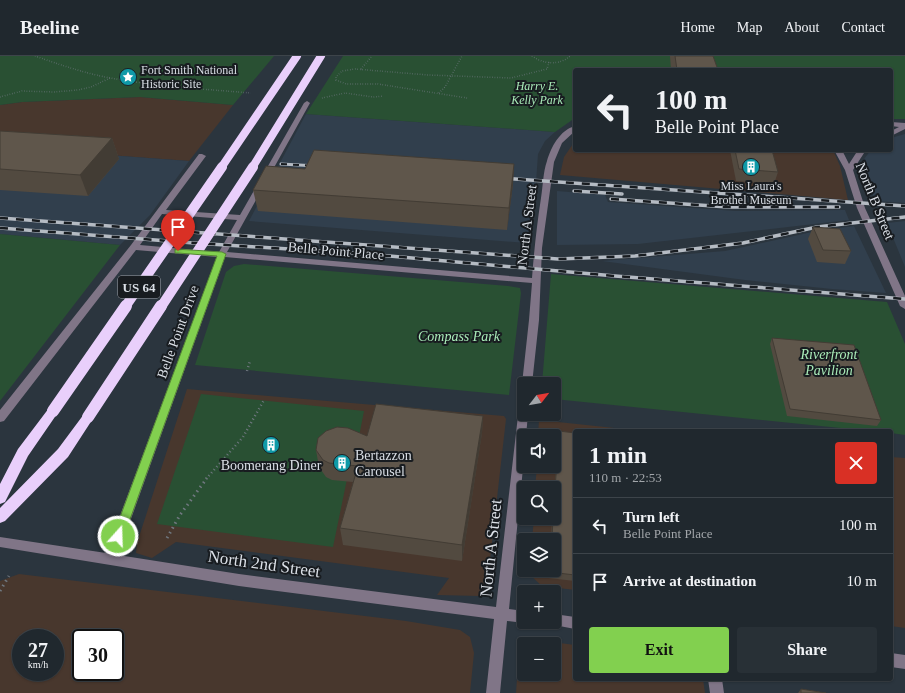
<!DOCTYPE html>
<html lang="en">
<head>
<meta charset="utf-8">
<style>
	:root { --surface:#20282e; --page:#283036; --text:#f1f3f6; --muted:#a2a6aa; --line:#3d444a; --accent:#82d04f }
	body { margin:0; font-family:"Times New Roman",serif; background:var(--page); color:var(--text); height:100vh; display:flex; flex-direction:column; font-size:15px; white-space:nowrap }
	* { box-sizing:border-box; margin:0 }
	p { font-size:13px; color:var(--muted) }
	.icon { flex:none; width:22px; height:22px; fill:none; stroke:currentColor; stroke-width:2; stroke-linecap:round; stroke-linejoin:round }
	.map { position:relative; flex:1; overflow:hidden }
	.sheet { position:absolute; left:573px; top:373px; width:320px; height:252px; display:flex; flex-direction:column; background:var(--surface); border-radius:4px; box-shadow:0 1px 3px #0004,0 0 0 1px var(--line) }
	.sheet>* { flex:none }
	.guide { position:absolute; left:573px; top:12px; width:320px; height:84px; border-radius:4px; box-shadow:0 1px 3px #0004,0 0 0 1px var(--line); background:#20282e; color:var(--text); overflow:hidden }
	.needle { width:26px; rotate:59deg }
	.buttons { position:absolute; left:517px; top:321px; display:grid; gap:8px }
	.buttons a { display:grid; place-items:center; width:44px; height:44px; border-radius:4px; background:var(--surface); box-shadow:0 1px 3px #0004,0 0 0 1px var(--line); font-size:20px }
	.speed { position:absolute; left:12px; top:573px; display:flex; gap:8px; font-size:20px; font-weight:700; text-align:center }
	.speed>* { display:grid; place-content:center; width:52px; height:52px; border-radius:50%; background:var(--surface); box-shadow:0 1px 3px #0004,0 0 0 1px var(--line); line-height:1 }
	.speed small { font-size:10px; font-weight:400 }
	.speed .limit { border:2px solid #111; border-radius:6px; background:#fff; color:#111 }
	.pin { position:absolute; display:grid; place-items:center; width:34px; height:34px; color:#fff; margin:-41px -17px; border-radius:50% 50% 50% 0; rotate:-45deg; box-shadow:0 0 4px #0007 }
	.pin .icon { rotate:45deg }
	.me { position:absolute; width:44px; margin:-22px; rotate:20deg; stroke-linejoin:round; filter:drop-shadow(0 0 3px #0008) }
	.turn { display:flex; align-items:center; gap:14px; height:84px; padding:0 16px; font-size:18px }
	.turn .icon { width:52px; height:52px; stroke-width:2.5 }
	.turn b { display:block; font-size:28px; line-height:34px }
	.round { display:grid; place-items:center; flex:none; width:42px; height:42px; border-radius:4px; background:var(--page) }
	.overview { display:flex; align-items:center; justify-content:space-between; height:68px; padding:0 16px }
	h1 { font-size:24px; font-weight:800; line-height:30px }
	.button { display:flex; gap:8px; margin-top:auto; padding:8px 16px }
	.button a { flex:1; height:46px; border-radius:4px; background:var(--accent); color:#111; font-size:16px; font-weight:800; line-height:46px; text-align:center }
	.button a+a { background:var(--page); color:var(--text) }
	ul { padding:0; list-style:none }
	li { display:flex; align-items:center; gap:12px; height:56px; padding:0 16px; border-top:1px solid var(--line) }
	li div { flex:1 }
	li b { display:block; font-size:15px }
	li em { font-style:normal }
	header { display:flex; align-items:center; gap:24px; box-sizing:border-box; height:56px; padding:0 20px; background:var(--surface); border-bottom:1px solid var(--line) }
	header strong { font-size:19px }
	nav { display:flex; gap:22px; margin-inline-start:auto; font-size:14px }
	.map>svg:first-child { display:block }
	.commercial { fill:#48372d; fill-rule:evenodd }
	.built { fill:#313f4d }
	.green { fill:#295033 }
	.lines { fill:none; stroke-linecap:round; stroke-linejoin:round }
	.path-far2 { stroke:#707880; stroke-width:1.5; stroke-dasharray:0.5 2; stroke-linecap:butt }
	.path-far1 { stroke:#707880; stroke-width:2.5; stroke-dasharray:1 3; stroke-linecap:butt }
	.path { stroke:#707880; stroke-width:3; stroke-dasharray:1.5 4; stroke-linecap:butt }
	.minor { fill:#807587; fill-rule:evenodd }
	.highway { fill:#e9cffb; fill-rule:evenodd }
	.rail-far1-casing { stroke:#b5bbc3; stroke-width:3 }
	.rail-casing { stroke:#b5bbc3; stroke-width:3.5 }
	.rail-far1 { stroke:#181c20; stroke-width:2; stroke-dasharray:6; stroke-linecap:butt }
	.rail { stroke:#181c20; stroke-width:2.5; stroke-dasharray:8; stroke-linecap:butt }
	.highway-bridge-far2 { stroke:#e9cffb; stroke-width:8 }
	.highway-bridge-far1 { stroke:#e9cffb; stroke-width:10 }
	.highway-bridge { stroke:#e9cffb; stroke-width:12 }
	.wall { fill:#524a40 }
	.shaded-wall { fill:#423c34 }
	.building { fill:#5f564b; stroke:#423c34 }
	.route { fill:#82d04f; stroke:#548733 }
	.labels { text-anchor:middle; dominant-baseline:central; stroke-width:4; stroke-linejoin:round; paint-order:stroke }
	.far-poi-label { font-size:12px; fill:#dadfe6; stroke:#181c20; text-anchor:start }
	.far-park-label { font-size:12px; font-style:italic; fill:#a9ebb8; stroke:#181c20 }
	.shield { fill:#181c20; stroke:#a0a4ab; stroke-width:1 }
	.shield-label { font-size:13px; font-weight:bold; fill:#dadfe6 }
	.street-label { font-size:14px; fill:#dadfe6; stroke:#181c20 }
	.park-label { font-size:14px; font-style:italic; fill:#a9ebb8; stroke:#181c20 }
	.poi-label { font-size:14px; fill:#dadfe6; stroke:#181c20; text-anchor:start }
	.near-street-label { font-size:17px; fill:#dadfe6; stroke:#181c20 }
</style>
</head>
<body>
<header>
<strong>Beeline</strong>
<nav><a>Home</a><a>Map</a><a>About</a><a>Contact</a></nav>
</header>
<div class="map">
<svg width="905" height="637" viewBox="0 0 905 637">
	<rect width="100%" height="100%" fill="#2b353e"/>
	<g class="commercial">
		<path d="M 140,41 L 233,49 L 189,105 L 0,91 L 0,49 L 22,46 Z"/>
		<path d="M 575,85 L 575,94 L 833,94 L 840,110 L 848,144 L 560,119 L 564,101 Z"/>
		<path d="M 187,333 L 504,360 L 506,363 L 489,513 L 484,536 L 480,540 L 437,539 L 449,522 L 176,486 L 152,502 L 136,497 L 137,487 Z"/>
		<path d="M 539,364 L 643,375 L 575,375 L 575,534 L 542,530 L 530,519 L 531,514 L 554,514 L 554,484 L 532,484 L 534,462 L 554,462 L 554,432 L 535,432 L 537,410 L 554,410 L 554,380 L 538,380 Z"/>
		<path d="M 891,401 L 905,402 L 905,572 L 891,570 Z"/>
		<path d="M 19,518 L 406,565 L 460,574 L 470,581 L 474,597 L 470,637 L 0,637 L 0,525 ZM 21,582 L 55,582 L 55,616 L 21,616 ZM 81,582 L 115,582 L 115,616 L 81,616 Z"/>
		<path d="M 552,586 L 575,589 L 575,623 L 703,623 L 705,637 L 516,637 L 518,608 L 524,603 L 524,618 L 554,618 L 554,588 L 543,588 Z"/>
	</g>
	<g class="built">
		<path d="M 306,58 L 555,76 L 545,85 L 538,98 L 536,127 L 527,187 L 249,165 Z"/>
		<path d="M 905,78 L 905,147 L 876,145 L 864,121 L 861,107 L 871,94 L 891,94 L 891,82 Z"/>
		<path d="M 0,91 L 189,105 L 150,159 L 120,189 L 0,178 Z"/>
		<path d="M 557,135 L 605,139 L 608,146 L 736,155 L 845,154 L 849,164 L 638,188 L 557,189 Z"/>
		<path d="M 905,165 L 905,211 L 887,167 Z"/>
		<path d="M 854,170 L 886,237 L 832,233 L 745,224 L 602,205 L 725,195 L 812,176 Z"/>
	</g>
	<g class="green">
		<path d="M 0,0 L 274,0 L 233,49 L 140,41 L 22,46 L 0,49 Z"/>
		<path d="M 343,0 L 905,0 L 905,63 L 891,63 L 891,14 L 575,14 L 575,62 L 555,76 L 306,58 Z"/>
		<path d="M 0,178 L 120,189 L 0,345 Z"/>
		<path d="M 244,208 L 508,230 L 520,232 L 521,237 L 509,339 L 195,309 L 226,216 L 234,210 Z"/>
		<path d="M 551,218 L 887,246 L 905,288 L 905,379 L 891,377 L 891,375 L 870,375 L 554,343 L 554,328 L 542,328 Z"/>
		<path d="M 201,338 L 364,355 L 353,411 L 347,423 L 333,491 L 157,468 Z"/>
	</g>
	<g class="lines">
		<g class="path-far2">
			<path d="M 35,0 C 58,8 81,16 105,21 C 153,30 202,33 251,37"/>
			<path d="M 532,0 C 543,8 559,10 570,0"/>
			<path d="M 361,13 L 372,0"/>
			<path d="M 439,37 L 445,31 L 462,0"/>
			<path d="M 0,41 L 22,35 L 54,36 L 78,34 L 91,31 L 110,22"/>
			<path d="M 322,42 L 345,37 L 373,41 L 383,40"/>
			<path d="M 467,42 L 378,28 L 346,28 L 336,24 L 336,21 L 342,15 L 355,13 L 428,19 L 511,22 L 547,13 L 549,6"/>
		</g>
		<g class="path-far1">
			<path d="M 247,315 L 250,305"/>
			<path d="M 206,423 L 243,381 L 264,344"/>
		</g>
		<g class="path">
			<path d="M 167,482 L 180,459 L 207,422"/>
			<path d="M 0,535 L 9,520"/>
		</g>
		<g class="minor">
			<path d="M 307,45 L 310,47 L 227,196 L 532,222 C 534,195 537,168 541,142 C 543,130 543,116 547,105 C 551,91 560,74 575,70 L 575,75 L 562,87 L 554,106 L 542,192 L 539,264 L 532,328 L 524,328 L 524,331 L 522,328 L 529,264 L 532,227 L 225,201 L 118,499 L 239,518 L 496,551 L 519,351 L 520,348 L 524,347 L 524,358 L 528,358 L 526,380 L 524,380 L 524,402 L 509,553 L 524,555 L 524,566 L 527,566 L 524,567 L 507,565 L 500,637 L 486,637 L 494,563 L 239,530 L 0,491 L 0,481 L 106,497 L 217,201 L 136,194 L 4,365 L 0,366 L 0,354 L 131,189 L 199,98 L 202,98 L 206,100 L 166,154 L 240,159 L 304,47 ZM 162,158 L 237,164 L 219,196 L 140,189 Z"/>
			<path d="M 891,66 L 905,67 L 905,73 L 891,80 L 891,75 L 899,71 L 891,70 Z"/>
			<path d="M 834,94 L 842,94 L 849,108 L 858,94 L 866,94 L 853,114 L 865,152 L 905,240 L 905,253 L 900,250 L 857,152 L 845,114 Z"/>
			<path d="M 554,558 L 575,561 L 575,573 L 549,568 L 548,566 L 554,566 Z"/>
			<path d="M 891,597 L 905,599 L 905,613 L 891,611 Z"/>
			<path d="M 708,623 L 722,623 L 724,637 L 710,637 Z"/>
		</g>
		<g class="highway">
			<path d="M 53,350 L 57,352 L 59,355 L 28,400 L 5,446 L 0,448 L 0,428 L 18,393 L 49,352 Z"/>
			<path d="M 88,356 L 92,358 L 94,361 L 68,401 L 5,465 L 0,467 L 0,452 L 58,393 L 84,358 Z"/>
		</g>
		<g class="rail-far1-casing">
			<path id="rail-far1" d="M 281,108 L 317,110"/>
		</g>
		<g class="rail-casing">
			<g id="rail">
				<path d="M 502,122 L 905,150"/>
				<path d="M 574,135 L 622,138"/>
				<path d="M 611,143 L 728,151 L 839,151"/>
				<path d="M 0,162 L 558,203 L 635,200 L 743,187 L 817,171 L 905,161"/>
				<path d="M 0,172 L 194,187 L 367,198 L 615,220 L 905,243"/>
			</g>
		</g>
		<use href="#rail-far1" class="rail-far1"/>
		<use href="#rail" class="rail"/>
		<g class="highway-bridge-far2">
			<path d="M 221,112 L 297,0"/>
			<path d="M 252,112 L 321,0"/>
		</g>
		<g class="highway-bridge-far1">
			<path d="M 125,251 L 222,111"/>
			<path d="M 161,251 L 253,111"/>
		</g>
		<g class="highway-bridge">
			<path d="M 53,355 L 126,250"/>
			<path d="M 88,361 L 161,250"/>
		</g>
	</g>
	<g class="wall">
		<path d="M 670,0 L 713,0 L 718,14 L 671,14 Z"/>
		<path d="M 0,75 L 112,82 L 119,103 L 88,140 L 0,134 Z"/>
		<path d="M 730,94 L 772,94 L 778,116 L 774,128 L 736,125 Z"/>
		<path d="M 514,108 L 513,128 L 507,174 L 258,155 L 253,134 L 305,113 Z"/>
		<path d="M 813,171 L 851,195 L 845,208 L 817,206 L 808,183 Z"/>
		<path d="M 772,282 L 881,364 L 877,370 L 787,360 L 770,288 Z"/>
		<path d="M 483,360 L 482,377 L 462,505 L 343,489 L 340,472 L 353,426 L 332,424 L 326,421 L 319,411 L 316,394 L 367,380 Z"/>
		<path d="M 559,375 L 575,377 L 575,525 L 548,522 L 549,514 L 554,514 L 554,484 L 551,484 L 552,462 L 554,462 L 554,439 L 558,382 Z"/>
		<path d="M 801,633 L 826,637 L 798,637 Z"/>
	</g>
	<g class="shaded-wall">
		<path d="M 112,82 L 119,103 L 88,140 L 80,119 Z"/>
		<path d="M 514,108 L 513,128 L 507,174 L 509,152 Z"/>
		<path d="M 483,360 L 482,377 L 462,505 L 462,489 Z"/>
	</g>
	<g class="building">
		<path d="M 675,0 L 713,0 L 718,14 L 677,14 Z"/>
		<path d="M 0,75 L 112,82 L 80,119 L 0,113 Z"/>
		<path d="M 314,94 L 514,108 L 509,152 L 253,134 L 266,110 L 305,113 Z"/>
		<path d="M 735,94 L 772,94 L 778,116 L 739,113 Z"/>
		<path d="M 813,171 L 840,173 L 851,195 L 823,194 Z"/>
		<path d="M 772,282 L 854,289 L 881,364 L 790,353 Z"/>
		<path d="M 376,348 L 483,360 L 462,489 L 340,472 L 358,410 L 329,407 L 323,404 L 316,394 L 318,382 L 326,375 L 337,371 L 348,372 L 367,380 Z"/>
		<path d="M 559,375 L 575,377 L 575,519 L 549,516 L 550,514 L 554,514 L 554,484 L 552,484 L 553,462 L 554,462 L 554,448 Z"/>
		<path d="M 801,633 L 826,637 L 801,637 Z"/>
	</g>
	<path class="route" d="M 175,193 L 222,196 L 226,198 L 124,480 L 122,483 L 118,484 L 115,483 L 113,480 L 217,200 L 178,197 L 175,197 Z"/>
	<defs>
		<g id="sight-disc" transform="scale(0.9)"><circle r="9.5" fill="#0f9aa8" stroke="#181c20"/><path d="M0-6L1.8-2.2L6-1.7L2.9 1.2L3.7 5.4L0 3.3L-3.7 5.4L-2.9 1.2L-6-1.7L-1.8-2.2Z" fill="#fff"/></g>
		<g id="building-disc" transform="scale(0.9)"><circle r="9.5" fill="#0f9aa8" stroke="#181c20"/><path d="M-4-6H4V6H1V3H-1V6H-4ZM-2.5-4.3h1.7v1.8h-1.7ZM.8-4.3h1.7v1.8H.8ZM-2.5-1h1.7V.8h-1.7ZM.8-1h1.7V.8H.8Z" fill="#fff"/></g>
	</defs>
	<g fill-rule="evenodd">
		<use href="#sight-disc" x="128" y="21"/>
		<use href="#building-disc" x="751" y="111"/>
		<use href="#building-disc" x="271" y="389"/>
		<use href="#building-disc" x="342" y="407"/>
	</g>
	<g class="labels">
		<g class="far-poi-label">
			<text x="141" y="14">Fort Smith National<tspan x="141" dy="14">Historic Site</tspan></text>
			<text x="751" y="130" text-anchor="middle">Miss Laura's<tspan x="751" dy="14">Brothel Museum</tspan></text>
		</g>
		<g class="far-park-label">
			<text x="537" y="30">Harry E.<tspan x="537" dy="14">Kelly Park</tspan></text>
		</g>
		<rect class="shield" x="118" y="220" width="42" height="22" rx="3"/>
		<g class="shield-label">
			<text x="139" y="231">US 64</text>
		</g>
		<g class="street-label">
			<text transform="translate(875 145) rotate(68)">North B Street</text>
			<text transform="translate(527 169) rotate(-83)">North A Street</text>
			<text transform="translate(336 195) rotate(5)">Belle Point Place</text>
			<text transform="translate(178 276) rotate(-70)">Belle Point Drive</text>
		</g>
		<g class="park-label">
			<text x="459" y="280">Compass Park</text>
			<text x="829" y="298">Riverfront<tspan x="829" dy="16">Pavilion</tspan></text>
		</g>
		<g class="poi-label">
			<text x="355" y="399">Bertazzon<tspan x="355" dy="16">Carousel</tspan></text>
			<text x="271" y="409" text-anchor="middle">Boomerang Diner</text>
		</g>
		<g class="near-street-label">
			<text transform="translate(491 492) rotate(-84)">North A Street</text>
			<text transform="translate(264 508) rotate(8)">North 2nd Street</text>
		</g>
	</g>
</svg>
<div class="buttons">
<a><svg class="needle" viewBox="-14 -14 28 28"><path d="M0-13l5 13h-10z" fill="#e53935"/><path d="M0 13l5-13h-10z" fill="#a2a6aa"/></svg></a>
<a><svg class="icon" aria-label="sound" viewBox="0 0 24 24"><path d="M4 9h4l5-4v14l-5-4H4zM17 9q2 3 0 6"/></svg></a>
<a><svg class="icon" aria-label="search" viewBox="0 0 24 24"><circle cx="10" cy="10" r="6"/><path d="M15 15l6 6"/></svg></a>
<a><svg class="icon" aria-label="layers" viewBox="0 0 24 24"><path d="M12 4l9 5-9 5-9-5zM3 14l9 5 9-5"/></svg></a>
<a>+</a>
<a>−</a>
</div>
<div class="speed"><div>27<small>km/h</small></div><div class="limit">30</div></div>
<div class="pin" style="left:178px;top:195px;background:#d93025"><svg class="icon" aria-label="arrive" viewBox="0 0 24 24"><path d="M6 21V4h12l-3 4 3 4H6"/></svg></div>
<svg class="me" style="left:118px;top:480px" viewBox="-20 -20 40 40"><circle r="17" fill="#82d04f" stroke="#fff" stroke-width="3"/><path d="M0-11L8 9 0 5-8 9z" fill="#fff"/></svg>
<div class="guide">
<div class="turn"><svg class="icon" aria-label="left" viewBox="0 0 24 24"><path d="M17 20v-9H6M10 6l-5 5 5 5"/></svg><div><b>100 m</b>Belle Point Place</div></div>
</div>
<section class="sheet">
<div class="overview"><div><h1>1 min</h1><p>110 m · 22:53</p></div><a class="round" style="background:#d93025;color:#fff"><svg class="icon" aria-label="close" viewBox="0 0 24 24"><path d="M6 6l12 12M18 6L6 18"/></svg></a></div>
<ul>
<li><svg class="icon" aria-label="left" viewBox="0 0 24 24"><path d="M17 20v-9H6M10 6l-5 5 5 5"/></svg><div><b>Turn left</b><p>Belle Point Place</p></div><em>100 m</em></li>
<li><svg class="icon" aria-label="arrive" viewBox="0 0 24 24"><path d="M6 21V4h12l-3 4 3 4H6"/></svg><div><b>Arrive at destination</b></div><em>10 m</em></li>
</ul>
<div class="button"><a>Exit</a><a>Share</a></div>
</section>
</div>
</body>
</html>
